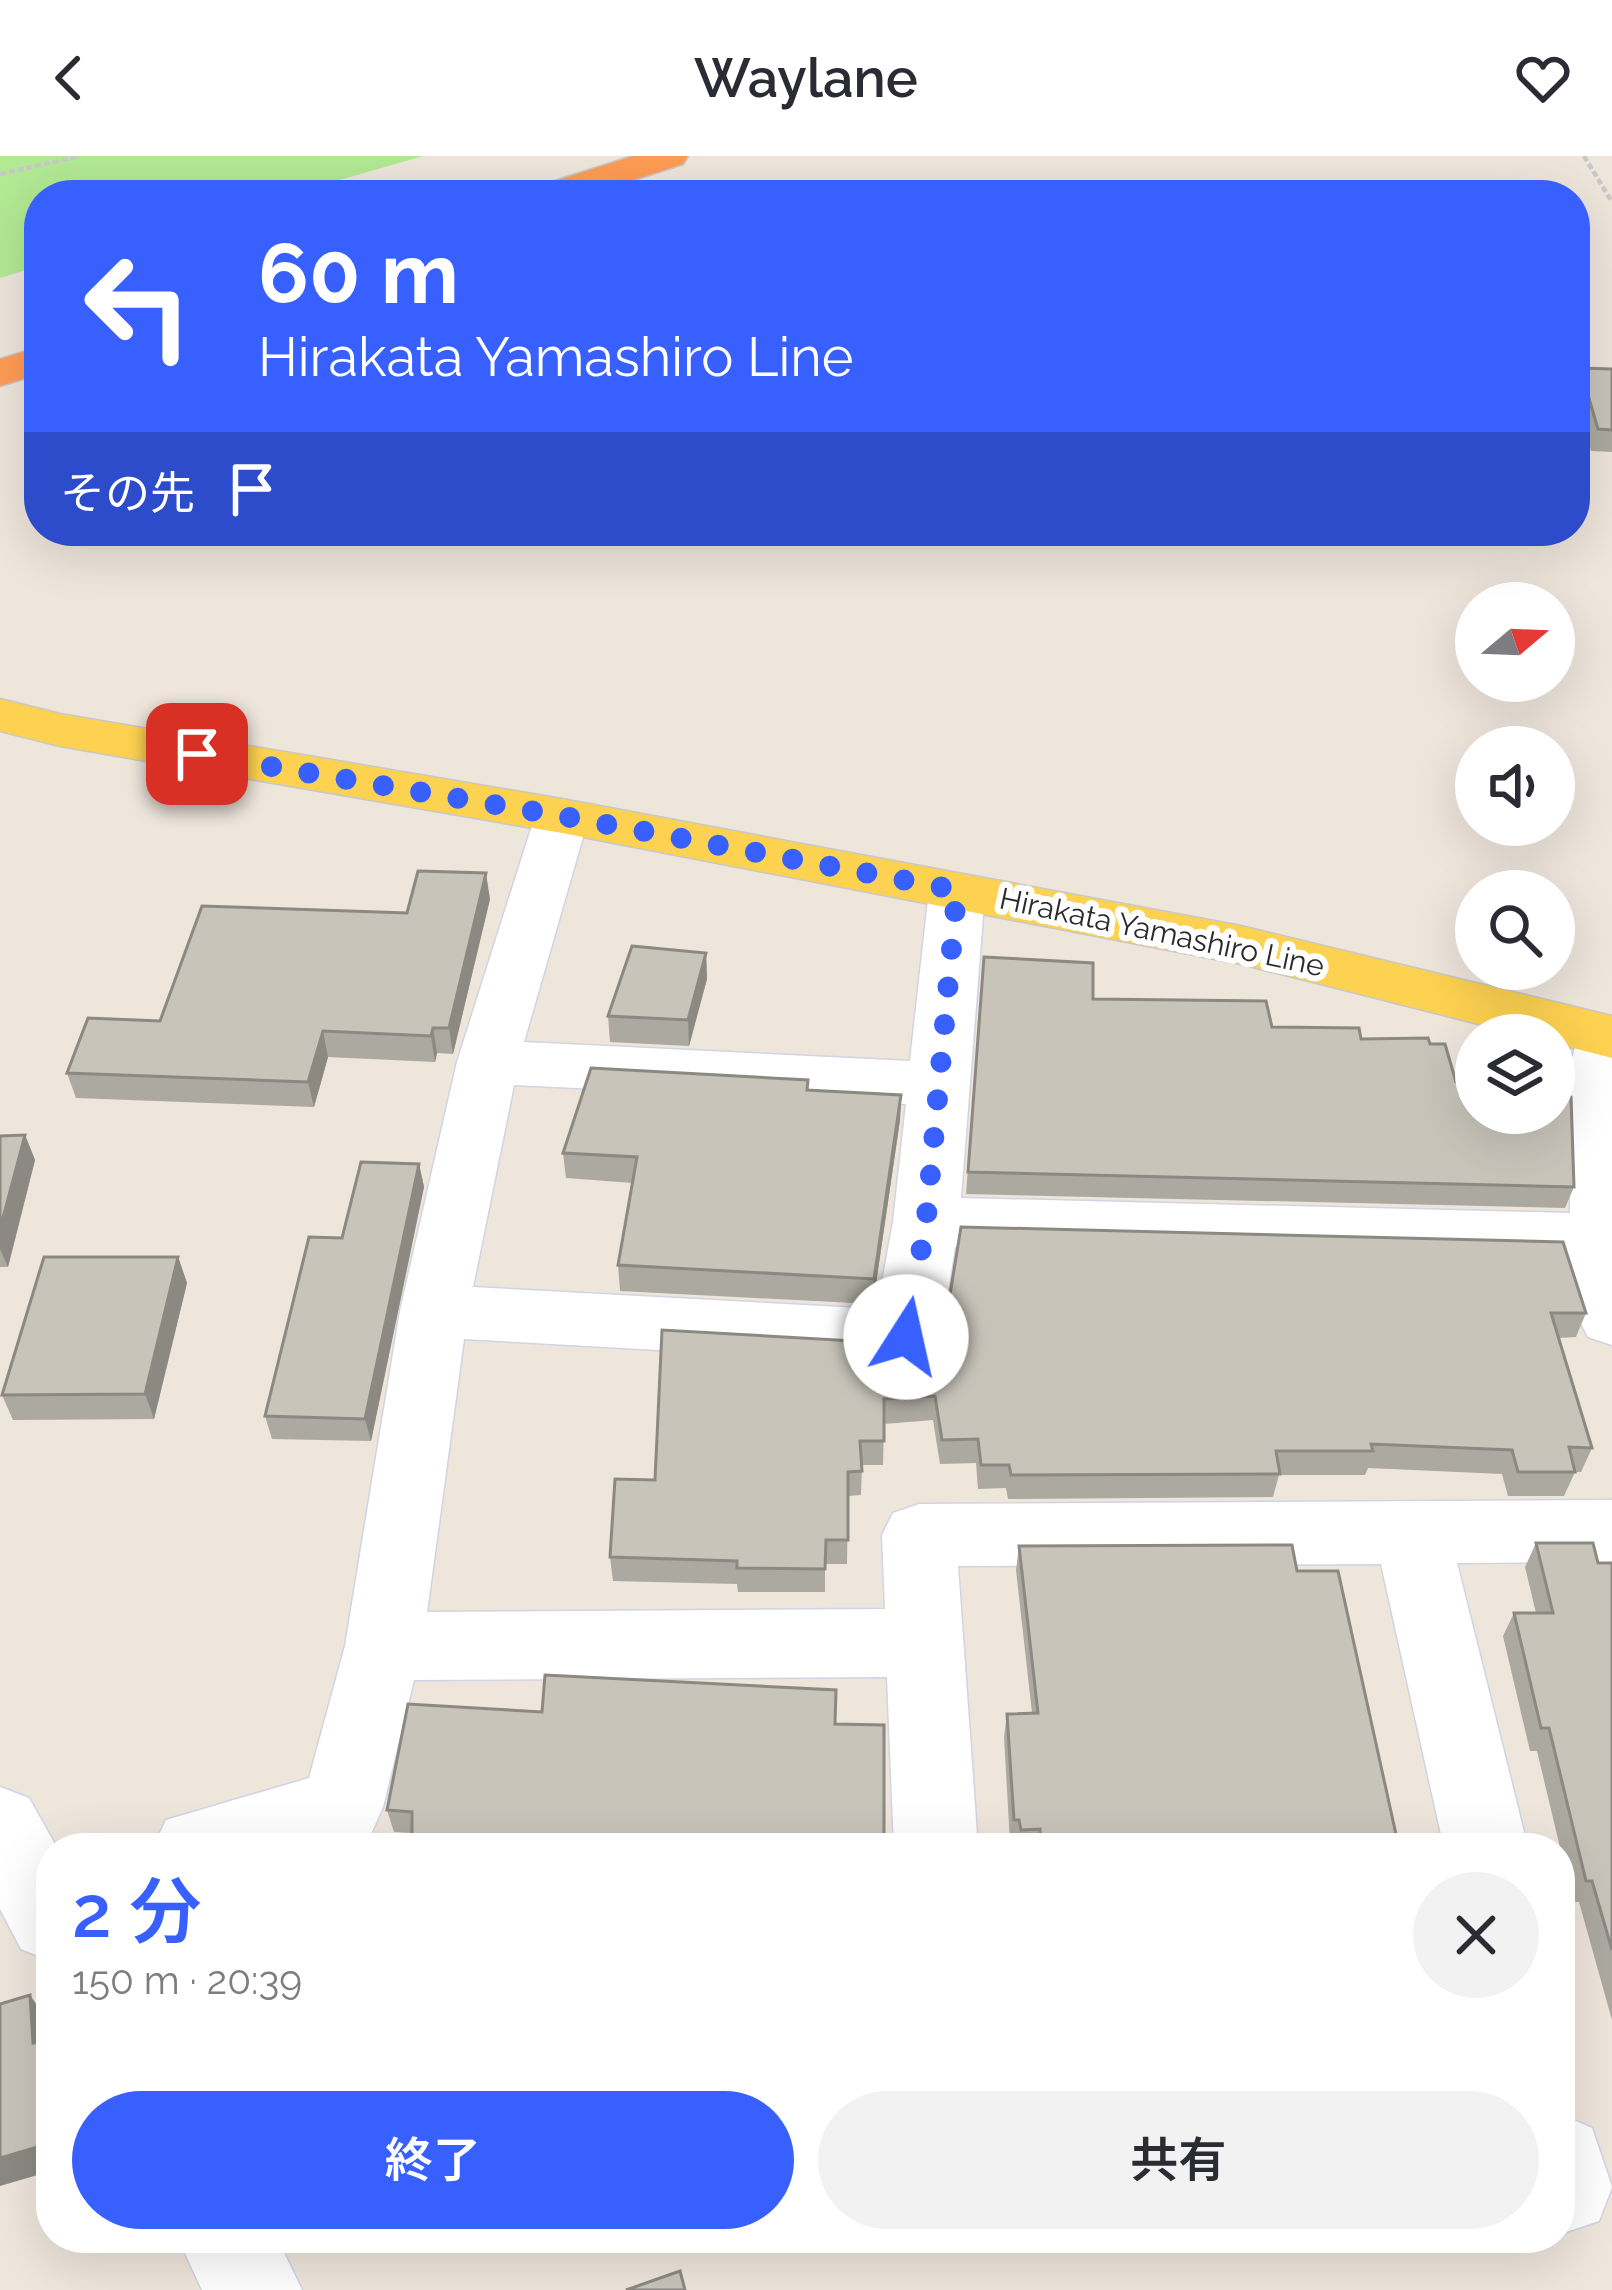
<!DOCTYPE html>
<html lang="ja">
<head>
<meta charset="utf-8">
<style>
	:root { --surface:#fff; --page:#f2f2f3; --text:#2b2b33; --muted:#7c7c81; --accent:#3760ff }
	body { margin:0; font-family:Raleway,"Noto Sans JP",sans-serif; background:var(--page); color:var(--text); height:100vh; display:flex; flex-direction:column; font-size:45px; white-space:nowrap }
	* { box-sizing:border-box; margin:0 }
	p { font-size:39px; color:var(--muted) }
	.icon { flex:none; width:66px; height:66px; fill:none; stroke:currentColor; stroke-width:2; stroke-linecap:round; stroke-linejoin:round }
	.map { position:relative; flex:1; overflow:hidden }
	.sheet { position:absolute; left:36px; top:1677px; width:1539px; height:420px; display:flex; flex-direction:column; background:var(--surface); border-radius:48px; box-shadow:0 12px 48px #0002 }
	.sheet>* { flex:none }
	.guide { position:absolute; left:24px; top:24px; width:1566px; height:366px; border-radius:48px; box-shadow:0 12px 48px #0002; background:#3760ff; color:#fff; overflow:hidden }
	.needle { width:78px; rotate:71deg }
	.buttons { position:absolute; left:1455px; top:426px; display:grid; gap:24px }
	.buttons a { display:grid; place-items:center; width:120px; height:120px; border-radius:50%; background:var(--surface); box-shadow:0 12px 48px #0002; font-size:60px }
	.pin { position:absolute; display:grid; place-items:center; width:102px; height:102px; color:#fff; margin:-51px; border-radius:24px; box-shadow:0 6px 18px #0006 }
	.me { position:absolute; width:132px; margin:-66px; rotate:10deg; stroke-linejoin:round; filter:drop-shadow(0 0 9px #0008) }
	.turn { display:flex; align-items:center; gap:42px; height:252px; padding:0 36px; font-size:54px }
	.turn .icon { width:156px; height:156px; stroke-width:2.5 }
	.turn b { display:block; font-size:84px; line-height:102px }
	.then { display:flex; align-items:center; height:114px; padding:0 36px; background:#0003; gap:24px; font-size:45px }
	.round { display:grid; place-items:center; flex:none; width:126px; height:126px; border-radius:63px; background:var(--page) }
	.headline { display:flex; align-items:center; justify-content:space-between; height:204px; padding:0 36px }
	h1 { font-size:72px; font-weight:600; line-height:90px; color:var(--accent) }
	.action { display:flex; gap:24px; margin-top:auto; padding:24px 36px }
	.action a { flex:1; height:138px; border-radius:72px; background:var(--accent); color:#fff; font-size:48px; font-weight:600; line-height:138px; text-align:center }
	.action a+a { background:var(--page); color:var(--text) }
	header { display:flex; justify-content:space-between; align-items:center; height:156px; padding:0 36px; background:var(--surface); font-size:54px; font-weight:600 }
	.map>svg:first-child { display:block }
	.green { fill:#b2e993 }
	.lines { fill:none; stroke-linecap:round; stroke-linejoin:round }
	.minor-casing { stroke:#d0d4e5; stroke-width:3 }
	.major-casing { stroke:#c8c8c8; stroke-width:3 }
	.highway-casing { stroke:#c8c8c8; stroke-width:3 }
	.path { stroke:#c8c8c8; stroke-width:4.5; stroke-dasharray:6 3; stroke-linecap:butt }
	.minor { fill:#fff; fill-rule:evenodd }
	.major { fill:#fdd251; fill-rule:evenodd }
	.highway { fill:#ff9c55; fill-rule:evenodd }
	.wall { fill:#aca9a0 }
	.shaded-wall { fill:#8c8982 }
	.building { fill:#c8c4ba; stroke:#8c8982; stroke-width:3 }
	.route { stroke:#3760ff; stroke-width:21; stroke-dasharray:0 37.8 }
	.labels { text-anchor:middle; dominant-baseline:central; stroke-width:12; stroke-linejoin:round; paint-order:stroke }
	.street-label { font-size:30px; fill:#2a2a2a; stroke:#fff }
</style>
</head>
<body>
<header><svg class="icon" aria-label="back" viewBox="0 0 24 24"><path d="M15 5l-7 7 7 7"/></svg>Waylane<svg class="icon" aria-label="heart" viewBox="0 0 24 24"><path d="M12 20l-8-8c-3-5 5-10 8-4 3-6 11-1 8 4z"/></svg></header>
<div class="map">
<svg width="1612" height="2134" viewBox="0 0 1612 2134">
	<rect width="100%" height="100%" fill="#eee5db"/>
	<path class="green" d="M 0,0 L 423,0 L 288,39 L 39,39 L 39,110 L 0,122 Z"/>
	<g class="lines">
		<g class="minor-casing">
			<g id="minor">
				<path d="M 562,643 L 581,648 L 589,660 L 524,886 L 910,905 L 929,735 L 937,722 L 957,717 L 977,722 L 985,735 L 961,1042 L 1570,1057 C 1571,1006 1559,909 1585,865 L 1612,861 L 1612,1189 L 1588,1181 L 1578,1162 L 1570,1107 L 955,1091 L 941,1181 L 930,1200 L 906,1208 L 464,1183 L 427,1456 L 885,1453 L 882,1379 L 893,1357 L 919,1348 L 1612,1344 L 1612,1406 L 1457,1407 L 1528,1692 L 1444,1692 L 1381,1408 L 958,1410 L 978,1692 L 894,1692 L 887,1521 L 414,1524 L 383,1651 L 371,1678 L 331,1692 L 153,1692 L 166,1664 L 309,1622 L 345,1490 L 400,1155 L 457,906 L 535,660 L 543,648 ZM 514,929 L 906,948 L 893,1066 L 877,1153 L 473,1131 Z"/>
				<path d="M 0,1631 L 29,1642 L 57,1692 L 51,1692 L 51,1805 L 21,1793 L 0,1753 Z"/>
				<path d="M 1560,1958 L 1592,1972 L 1612,2031 L 1599,2065 L 1560,2078 Z"/>
				<path d="M 178,2082 L 277,2082 L 302,2134 L 202,2134 Z"/>
			</g>
		</g>
		<g class="major-casing">
			<path id="major" d="M 0,543 L 60,558 L 562,643 L 1241,770 L 1612,860 L 1612,902 L 1554,887 L 1554,879 L 1522,879 L 1241,808 L 562,677 L 60,590 L 0,575 Z"/>
		</g>
		<g class="highway-casing">
			<g id="highway">
				<path d="M 633,0 L 688,0 L 683,8 L 587,39 L 530,39 L 536,31 Z"/>
				<path d="M 39,191 L 39,218 L 0,230 L 0,203 Z"/>
			</g>
		</g>
		<g class="path">
			<path d="M 1584,0 L 1612,46"/>
			<path d="M 0,18 L 80,0"/>
		</g>
		<use href="#minor" class="minor"/>
		<use href="#major" class="major"/>
		<use href="#highway" class="highway"/>
	</g>
	<g class="wall">
		<path d="M 1580,212 L 1612,213 L 1612,296 L 1591,295 L 1575,239 L 1575,228 Z"/>
		<path d="M 490,743 L 453,898 L 437,897 L 435,906 L 328,901 L 314,951 L 76,942 L 67,917 L 160,865 L 407,757 Z"/>
		<path d="M 706,797 L 707,823 L 689,890 L 610,886 L 608,860 Z"/>
		<path d="M 984,801 L 1093,843 L 1272,871 L 1361,883 L 1430,888 L 1456,926 L 1574,1031 L 1565,1052 L 966,1038 Z"/>
		<path d="M 808,924 L 808,934 L 901,939 L 900,964 L 873,1148 L 620,1135 L 618,1109 L 633,1027 L 566,1022 L 563,997 Z"/>
		<path d="M 25,979 L 35,1004 L 8,1111 L 0,1111 L 0,980 Z"/>
		<path d="M 419,1008 L 424,1031 L 371,1285 L 272,1283 L 265,1260 L 342,1082 Z"/>
		<path d="M 178,1101 L 187,1127 L 154,1263 L 13,1264 L 2,1239 Z"/>
		<path d="M 1586,1157 L 1576,1181 L 1558,1182 L 1592,1292 L 1581,1316 L 1575,1316 L 1564,1340 L 1508,1340 L 1502,1318 L 1368,1312 L 1365,1319 L 1279,1319 L 1273,1341 L 1008,1343 L 1006,1332 L 978,1333 L 976,1307 L 940,1308 L 933,1264 L 884,1268 L 883,1309 L 862,1309 L 861,1339 L 848,1340 L 847,1408 L 825,1408 L 825,1436 L 738,1436 L 737,1428 L 613,1425 L 610,1401 L 655,1324 L 907,1188 L 933,1180 Z"/>
		<path d="M 1536,1387 L 1598,1407 L 1612,1407 L 1612,1864 L 1579,1746 L 1573,1746 L 1537,1595 L 1530,1595 L 1503,1480 L 1514,1457 L 1536,1457 L 1525,1411 Z"/>
		<path d="M 1019,1390 L 1297,1415 L 1399,1692 L 1017,1692 L 1016,1686 L 1010,1686 L 1004,1581 L 1007,1558 L 1032,1557 L 1016,1414 Z"/>
		<path d="M 542,1556 L 835,1568 L 412,1677 L 394,1676 L 387,1654 Z"/>
	</g>
	<g class="shaded-wall">
		<path d="M 486,717 L 490,743 L 453,898 L 449,872 Z"/>
		<path d="M 706,797 L 707,823 L 689,890 L 688,864 Z"/>
		<path d="M 433,872 L 437,897 L 435,906 L 431,880 Z"/>
		<path d="M 323,875 L 328,901 L 314,951 L 308,926 Z"/>
		<path d="M 901,939 L 900,964 L 873,1148 L 874,1123 Z"/>
		<path d="M 25,979 L 35,1004 L 8,1111 L 0,1093 L 0,1073 Z"/>
		<path d="M 419,1008 L 424,1031 L 371,1285 L 365,1263 Z"/>
		<path d="M 178,1101 L 187,1127 L 154,1263 L 145,1238 Z"/>
		<path d="M 30,1839 L 47,1864 L 50,1911 L 33,1887 Z"/>
		<path d="M 51,1987 L 51,2015 L 0,2030 L 0,2002 Z"/>
	</g>
	<g class="building">
		<path d="M 1580,212 L 1612,213 L 1612,274 L 1598,273 Z"/>
		<path d="M 418,715 L 486,717 L 449,872 L 433,872 L 431,880 L 323,875 L 308,926 L 67,917 L 88,862 L 160,865 L 202,750 L 407,757 Z"/>
		<path d="M 632,790 L 706,797 L 688,864 L 608,860 Z"/>
		<path d="M 984,801 L 1093,807 L 1093,843 L 1266,845 L 1272,871 L 1359,872 L 1361,883 L 1428,882 L 1430,888 L 1445,888 L 1456,926 L 1476,929 L 1476,957 L 1554,957 L 1554,938 L 1571,941 L 1574,1031 L 968,1016 Z"/>
		<path d="M 591,912 L 808,924 L 807,934 L 901,939 L 874,1123 L 618,1109 L 637,1001 L 563,997 Z"/>
		<path d="M 25,979 L 0,1073 L 0,980 Z"/>
		<path d="M 361,1006 L 419,1008 L 365,1263 L 265,1260 L 309,1081 L 342,1082 Z"/>
		<path d="M 961,1071 L 1563,1086 L 1586,1157 L 1551,1157 L 1592,1292 L 1569,1291 L 1575,1316 L 1518,1316 L 1512,1294 L 1371,1288 L 1373,1295 L 1276,1295 L 1280,1318 L 1011,1319 L 1009,1309 L 981,1309 L 978,1283 L 942,1284 L 935,1240 L 884,1243 L 884,1285 L 860,1285 L 862,1315 L 848,1316 L 848,1384 L 826,1384 L 825,1413 L 737,1412 L 737,1405 L 610,1401 L 615,1323 L 655,1324 L 662,1174 L 907,1188 L 933,1180 L 947,1157 Z"/>
		<path d="M 44,1101 L 178,1101 L 145,1238 L 2,1239 Z"/>
		<path d="M 1536,1387 L 1593,1387 L 1598,1407 L 1612,1407 L 1612,1794 L 1592,1725 L 1586,1725 L 1549,1572 L 1541,1572 L 1514,1457 L 1553,1457 Z"/>
		<path d="M 1292,1389 L 1297,1415 L 1338,1415 L 1399,1692 L 1042,1692 L 1040,1673 L 1021,1674 L 1019,1664 L 1014,1664 L 1007,1558 L 1038,1557 L 1019,1390 Z"/>
		<path d="M 545,1519 L 836,1534 L 835,1568 L 884,1569 L 884,1692 L 412,1692 L 412,1656 L 387,1654 L 408,1548 L 542,1556 Z"/>
		<path d="M 30,1839 L 33,1887 L 51,1882 L 51,1987 L 0,2002 L 0,1848 Z"/>
		<path d="M 680,2115 L 685,2134 L 626,2134 Z"/>
	</g>
	<g class="lines">
		<path class="route" d="M 197,598 L 562,660 L 957,734 L 926,1066 L 906,1181"/>
	</g>
	<g class="labels">
		<g class="street-label">
			<text transform="translate(1162 776) rotate(12)">Hirakata Yamashiro Line</text>
		</g>
	</g>
</svg>
<div class="buttons">
<a><svg class="needle" viewBox="-14 -14 28 28"><path d="M0-13l5 13h-10z" fill="#e53935"/><path d="M0 13l5-13h-10z" fill="#7c7c81"/></svg></a>
<a><svg class="icon" aria-label="sound" viewBox="0 0 24 24"><path d="M4 9h4l5-4v14l-5-4H4zM17 9q2 3 0 6"/></svg></a>
<a><svg class="icon" aria-label="search" viewBox="0 0 24 24"><circle cx="10" cy="10" r="6"/><path d="M15 15l6 6"/></svg></a>
<a><svg class="icon" aria-label="layers" viewBox="0 0 24 24"><path d="M12 4l9 5-9 5-9-5zM3 14l9 5 9-5"/></svg></a>
</div>
<div class="pin" style="left:197px;top:598px;background:#d93025"><svg class="icon" aria-label="arrive" viewBox="0 0 24 24"><path d="M6 21V4h12l-3 4 3 4H6"/></svg></div>
<svg class="me" style="left:906px;top:1181px" viewBox="-20 -20 40 40"><circle r="19" fill="#fff"/><path d="M0-13L10 11 0 6-10 11z" fill="#3760ff"/></svg>
<div class="guide">
<div class="turn"><svg class="icon" aria-label="left" viewBox="0 0 24 24"><path d="M17 20v-9H6M10 6l-5 5 5 5"/></svg><div><b>60 m</b>Hirakata Yamashiro Line</div></div>
<div class="then">その先<svg class="icon" aria-label="arrive" viewBox="0 0 24 24"><path d="M6 21V4h12l-3 4 3 4H6"/></svg></div>
</div>
<section class="sheet">
<div class="headline"><div><h1>2 分</h1><p>150 m · 20:39</p></div><a class="round"><svg class="icon" aria-label="close" viewBox="0 0 24 24"><path d="M6 6l12 12M18 6L6 18"/></svg></a></div>
<div class="action"><a>終了</a><a>共有</a></div>
</section>
</div>
</body>
</html>
